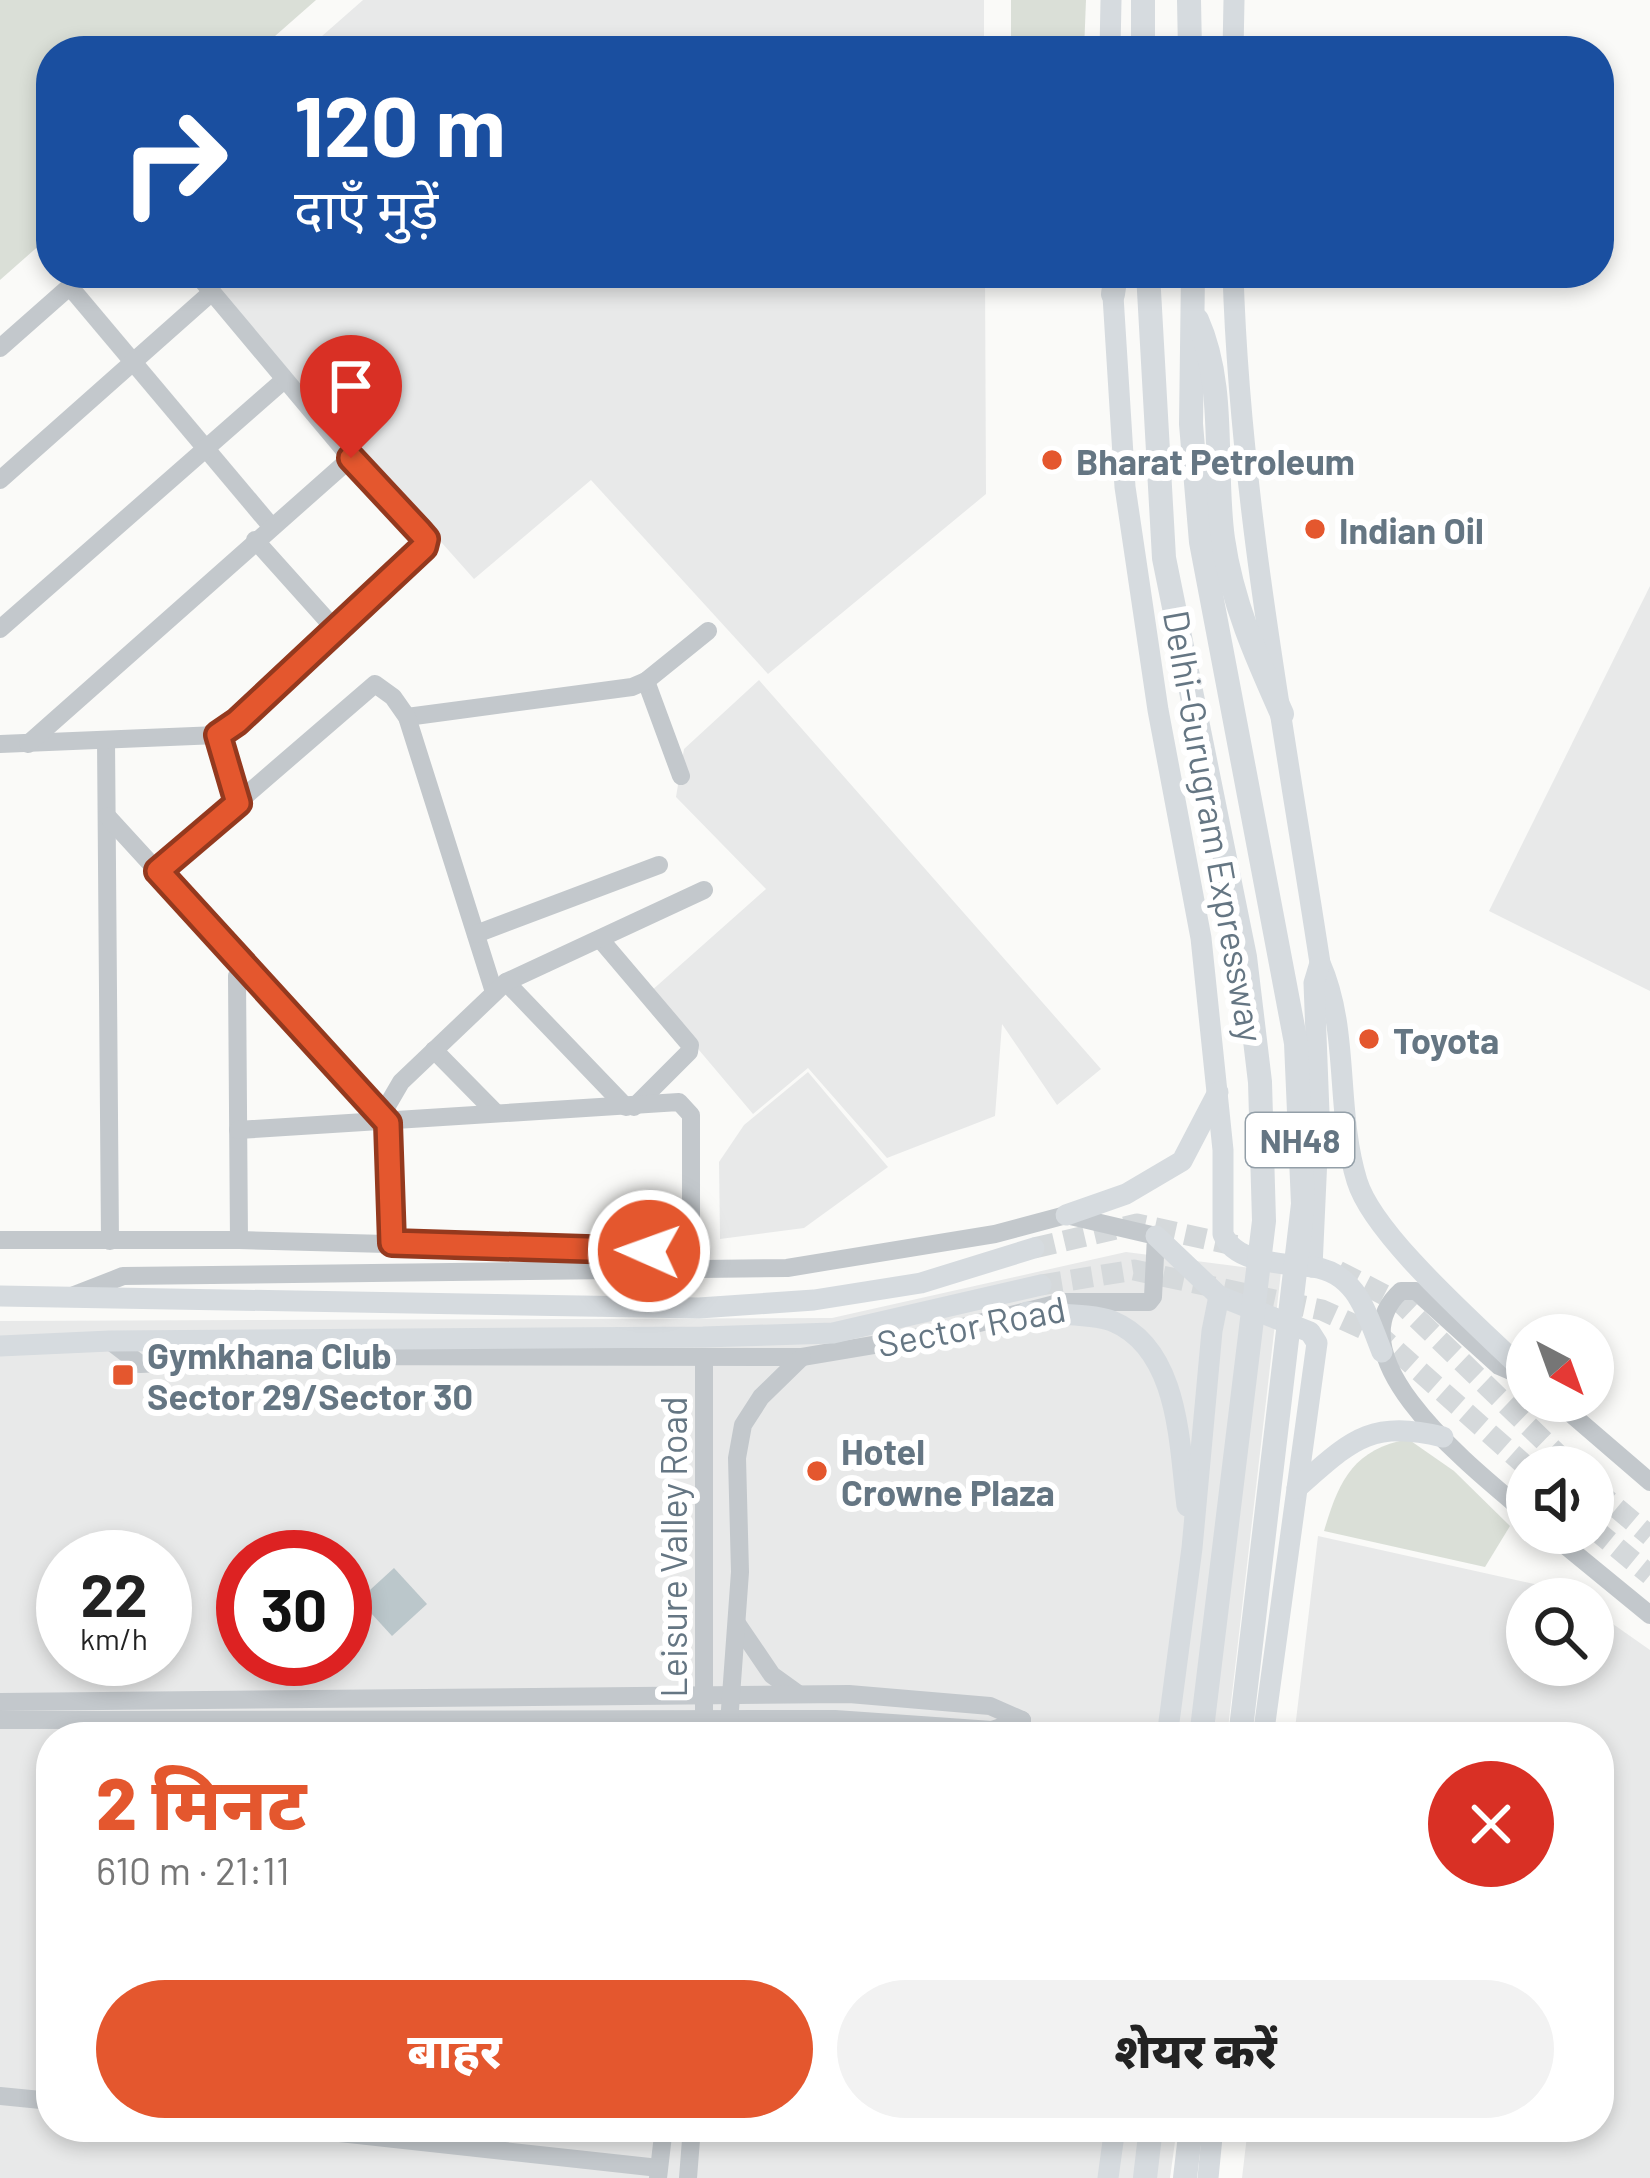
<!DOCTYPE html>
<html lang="hi">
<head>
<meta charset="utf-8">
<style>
	:root { --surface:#fff; --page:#f2f2f2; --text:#222; --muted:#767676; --accent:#e4572e }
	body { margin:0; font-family:Barlow,"Noto Sans Devanagari",sans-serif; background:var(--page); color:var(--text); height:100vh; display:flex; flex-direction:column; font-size:45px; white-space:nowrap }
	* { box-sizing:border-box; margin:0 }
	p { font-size:39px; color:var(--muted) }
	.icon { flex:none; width:66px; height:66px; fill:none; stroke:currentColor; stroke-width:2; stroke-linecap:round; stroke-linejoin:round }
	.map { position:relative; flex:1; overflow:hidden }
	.drawer { position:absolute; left:36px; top:1722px; width:1578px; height:420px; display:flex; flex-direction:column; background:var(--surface); border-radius:48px; box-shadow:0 6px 18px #0003 }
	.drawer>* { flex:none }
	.banner { position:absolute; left:36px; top:36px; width:1578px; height:252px; border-radius:48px; box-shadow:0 6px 18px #0003; background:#1a4fa0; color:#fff; overflow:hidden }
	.needle { width:78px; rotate:139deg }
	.fabs { position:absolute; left:1506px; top:1314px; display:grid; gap:24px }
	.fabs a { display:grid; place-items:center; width:108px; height:108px; border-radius:50%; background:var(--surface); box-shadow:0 6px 18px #0003; font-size:60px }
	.speed { position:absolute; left:36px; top:1530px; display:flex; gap:24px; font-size:60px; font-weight:700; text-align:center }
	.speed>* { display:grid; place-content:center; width:156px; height:156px; border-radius:50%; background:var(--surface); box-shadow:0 6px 18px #0003; line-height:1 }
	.speed small { font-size:30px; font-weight:400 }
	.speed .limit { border:18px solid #d22; background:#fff; color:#111 }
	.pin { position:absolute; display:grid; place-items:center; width:102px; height:102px; color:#fff; margin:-123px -51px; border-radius:50% 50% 50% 0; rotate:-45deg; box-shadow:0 0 12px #0007 }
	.pin .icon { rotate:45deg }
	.me { position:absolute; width:132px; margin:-66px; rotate:272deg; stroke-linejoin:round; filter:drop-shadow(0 0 9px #0008) }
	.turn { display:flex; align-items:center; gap:42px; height:252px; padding:0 60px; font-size:54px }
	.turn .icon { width:156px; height:156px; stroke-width:2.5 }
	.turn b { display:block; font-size:84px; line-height:102px }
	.round { display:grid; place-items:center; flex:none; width:126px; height:126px; border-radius:63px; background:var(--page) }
	.headline { display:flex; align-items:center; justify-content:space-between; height:204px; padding:0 60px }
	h1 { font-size:72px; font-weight:800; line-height:90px; color:var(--accent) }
	.button { display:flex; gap:24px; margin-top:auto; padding:24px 60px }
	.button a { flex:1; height:138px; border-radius:72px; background:var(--accent); color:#fff; font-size:48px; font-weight:800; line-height:138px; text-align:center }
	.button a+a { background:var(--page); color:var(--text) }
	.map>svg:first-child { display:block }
	.built { fill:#e8e9e9; fill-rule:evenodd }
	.green { fill:#dadfd7 }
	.water { fill:#bbc7cb }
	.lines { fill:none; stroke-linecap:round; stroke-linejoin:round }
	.major-tunnel { stroke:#d5d9db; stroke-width:21; stroke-dasharray:21 10; stroke-linecap:butt }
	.minor { stroke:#c3c8cc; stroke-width:18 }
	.major { stroke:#d6dbdf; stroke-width:21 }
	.highway { stroke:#d6dbdf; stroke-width:24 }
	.route-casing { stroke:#94391e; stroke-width:30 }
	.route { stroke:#e4572e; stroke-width:21 }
	.poi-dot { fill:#e4572e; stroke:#fff; stroke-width:4.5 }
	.labels { text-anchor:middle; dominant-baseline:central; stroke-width:12; stroke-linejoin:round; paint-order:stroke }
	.shield { fill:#fff; stroke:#939fa8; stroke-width:3 }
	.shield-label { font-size:33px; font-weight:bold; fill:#657683 }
	.poi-label { font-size:36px; font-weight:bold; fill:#657683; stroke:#fff; text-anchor:start }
	.street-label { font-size:36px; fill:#657683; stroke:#fff }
</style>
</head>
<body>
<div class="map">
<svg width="1650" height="2178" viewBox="0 0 1650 2178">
	<rect width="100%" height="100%" fill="#fafaf8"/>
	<g class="built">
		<path d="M 363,0 L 984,0 L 984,51 L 305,51 Z"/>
		<path d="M 202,273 L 985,273 L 986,494 L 768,674 L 591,480 L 474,579 Z"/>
		<path d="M 1650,586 L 1650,991 L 1489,911 Z"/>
		<path d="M 759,680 L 1101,1069 L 1057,1105 L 1002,1024 L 995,1116 L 887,1158 L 808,1068 L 753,1114 L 650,992 L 766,889 L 676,797 L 684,749 Z"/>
		<path d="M 808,1072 L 888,1167 L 804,1228 L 720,1239 L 719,1162 L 744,1125 Z"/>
		<path d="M 1126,1252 L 1281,1272 L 1227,1737 L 51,1737 L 51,2127 L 1177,2127 L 1170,2178 L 0,2178 L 0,1321 L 832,1318 ZM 63,1557 L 165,1557 L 165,1659 L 63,1659 ZM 243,1557 L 345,1557 L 345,1659 L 243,1659 Z"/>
		<path d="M 1318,1536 L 1566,1591 L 1578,1599 L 1527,1599 L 1527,1665 L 1593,1665 L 1593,1610 L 1650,1650 L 1650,2178 L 1242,2178 L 1248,2127 L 1599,2127 L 1599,1737 L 1294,1737 Z"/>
	</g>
	<g class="green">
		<path d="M 0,0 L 316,0 L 258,51 L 51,51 L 51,235 L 0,280 Z"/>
		<path d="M 1011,0 L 1086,0 L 1084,51 L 1011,51 Z"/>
		<path d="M 1408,1439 L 1454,1471 L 1510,1526 L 1485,1567 L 1324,1531 C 1339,1480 1353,1450 1408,1439 Z"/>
	</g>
	<path class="water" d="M 394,1568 L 427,1604 L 392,1636 L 359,1600 Z"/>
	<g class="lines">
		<g class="major-tunnel">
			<path d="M 1034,1248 L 1137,1224 L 1238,1246"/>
			<path d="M 1338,1271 L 1402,1304 L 1571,1467"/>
			<path d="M 1041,1285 L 1134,1270 L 1322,1310 L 1381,1337 L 1527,1467"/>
			<path d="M 1593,1488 L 1650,1536"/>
			<path d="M 1593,1528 L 1650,1575"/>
		</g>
		<g class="minor">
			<path d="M 70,287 L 271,526"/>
			<path d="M 0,348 L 85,273"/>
			<path d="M 0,480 L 212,292"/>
			<path d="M 255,540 L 334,628"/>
			<path d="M 0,629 L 284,380"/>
			<path d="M 646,681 L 681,776"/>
			<path d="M 407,717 L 632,687 L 646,681 L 708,631"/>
			<path d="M 218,735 L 238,803"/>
			<path d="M 106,740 L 110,1241"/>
			<path d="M 0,744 L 218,735 L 237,722 L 424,547 L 426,539 L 420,532 L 351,458 L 196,273"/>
			<path d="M 28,744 L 351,458"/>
			<path d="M 107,816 L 388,1123"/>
			<path d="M 158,871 L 375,684 L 393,697 L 407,717 L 494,992"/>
			<path d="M 476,934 L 659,865"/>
			<path d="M 600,939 L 690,1045 L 689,1052 L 634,1107"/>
			<path d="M 237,976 L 239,1240"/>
			<path d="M 506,982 L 626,1107"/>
			<path d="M 434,1050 L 496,1113"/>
			<path d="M 238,1130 L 679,1102 L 691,1115 L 691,1264"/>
			<path d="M 0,1240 L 239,1240 L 692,1252"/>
			<path d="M 392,1243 L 387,1106 L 401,1082 L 506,982 L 704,890"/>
			<path d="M 72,1296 L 123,1276 L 787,1268 L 995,1234 L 1066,1215 L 1156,1236 L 1153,1297 L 1149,1302 L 1063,1302 L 927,1336 L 802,1357 L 320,1356 L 140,1364 L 110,1341"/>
			<path d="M 1527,1378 L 1499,1366 L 1416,1291 L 1401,1291 C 1328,1357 1479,1473 1527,1514"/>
			<path d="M 1556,1401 L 1650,1482"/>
			<path d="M 1550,1533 L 1650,1615"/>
			<path d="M 738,1625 L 772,1675 L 797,1693"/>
			<path d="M 0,1702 L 849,1694 L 990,1706 L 1022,1720"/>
			<path d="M 0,1720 L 835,1719 L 992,1730 L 1022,1720"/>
			<path d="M 704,1737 L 704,1357"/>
			<path d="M 728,1737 L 740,1572 L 737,1458 L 743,1425 L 761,1397 L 802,1357"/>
			<path d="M 0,2096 L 51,2101"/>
			<path d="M 285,2127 L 659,2168"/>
			<path d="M 658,2178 L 664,2127"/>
			<path d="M 688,2178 L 692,2127"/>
		</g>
		<g class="major">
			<path d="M 1110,51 L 1111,0"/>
			<path d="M 1233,51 L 1234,0"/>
			<path d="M 1233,273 C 1240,504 1285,734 1320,963 C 1350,1030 1335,1110 1357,1181 C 1374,1237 1482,1329 1527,1374"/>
			<path d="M 1112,280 L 1125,487 L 1158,710 L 1201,938 L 1223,1150 L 1223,1234 C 1235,1264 1283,1263 1312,1267 L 1319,1113 L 1314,983 L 1320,963"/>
			<path d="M 1066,1215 L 1126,1194 L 1182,1161 L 1218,1092"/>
			<path d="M 1156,1236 L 1219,1296 L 1310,1332 L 1317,1343 L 1263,1737"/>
			<path d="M 1312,1267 C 1357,1272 1367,1315 1382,1352"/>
			<path d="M 0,1296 L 699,1308 L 814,1300 L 921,1283 L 1034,1248"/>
			<path d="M 1027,1312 C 1049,1315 1092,1313 1112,1321 C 1180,1349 1179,1445 1187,1506"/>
			<path d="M 0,1346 L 110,1341 L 703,1337 L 833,1333 L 1041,1285"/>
			<path d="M 1297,1488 C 1351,1441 1369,1419 1443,1437"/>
			<path d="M 1167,1737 L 1192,1548 L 1212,1331 L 1219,1296"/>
			<path d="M 1108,2178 L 1115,2127"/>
			<path d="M 1208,2178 L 1213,2127"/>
		</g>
		<g class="highway">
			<path d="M 1189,0 L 1190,51"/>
			<path d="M 1143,51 L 1143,0"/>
			<path d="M 1148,273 L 1164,558 L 1245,957 L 1260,1082 L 1264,1221 L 1201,1737"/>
			<path d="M 1193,273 L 1191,424 L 1201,542 L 1296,1043 L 1303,1204 L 1240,1737"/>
			<path d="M 1113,294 L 1116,273"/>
			<path d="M 1197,320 C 1227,387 1213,467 1223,539 C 1232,602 1256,656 1282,714"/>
			<path d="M 1145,2178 L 1151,2127"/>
			<path d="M 1185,2178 L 1191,2127"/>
		</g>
	</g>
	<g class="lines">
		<g class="route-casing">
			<path id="route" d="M 351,458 L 420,532 L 426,539 L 424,547 L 237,722 L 218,735 L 238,803 L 158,871 L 388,1123 L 392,1243 L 649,1251"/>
		</g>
		<use href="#route" class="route"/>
	</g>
	<g class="poi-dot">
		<circle cx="1052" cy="460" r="12"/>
		<circle cx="1315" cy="529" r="12"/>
		<circle cx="1369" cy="1039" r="12"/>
		<rect x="111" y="1363" width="24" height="24" rx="6"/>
		<circle cx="817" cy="1471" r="12"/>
	</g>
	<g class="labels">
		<rect class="shield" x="1246" y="1113" width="108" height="54" rx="9"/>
		<g class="shield-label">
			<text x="1300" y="1140">NH48</text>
		</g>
		<g class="poi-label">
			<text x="1076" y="460">Bharat Petroleum</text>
			<text x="1339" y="529">Indian Oil</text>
			<text x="1393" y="1039">Toyota</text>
			<text x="147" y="1354">Gymkhana Club<tspan x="147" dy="41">Sector 29/Sector 30</tspan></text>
			<text x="841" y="1450">Hotel<tspan x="841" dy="41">Crowne Plaza</tspan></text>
		</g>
		<g class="street-label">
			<text transform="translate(1215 826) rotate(80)">Delhi-Gurugram Expressway</text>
			<text transform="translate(971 1325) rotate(-11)">Sector Road</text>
			<text transform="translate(672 1547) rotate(-90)">Leisure Valley Road</text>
		</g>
	</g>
</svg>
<div class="fabs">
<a><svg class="needle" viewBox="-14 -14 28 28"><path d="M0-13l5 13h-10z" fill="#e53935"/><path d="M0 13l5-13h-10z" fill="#767676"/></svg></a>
<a><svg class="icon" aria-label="sound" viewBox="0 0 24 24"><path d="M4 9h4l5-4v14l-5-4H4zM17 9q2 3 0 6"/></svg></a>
<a><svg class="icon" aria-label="search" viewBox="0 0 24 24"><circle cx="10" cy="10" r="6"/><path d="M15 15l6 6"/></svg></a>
</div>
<div class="speed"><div>22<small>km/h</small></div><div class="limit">30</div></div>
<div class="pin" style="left:351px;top:458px;background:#d93025"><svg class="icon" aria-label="arrive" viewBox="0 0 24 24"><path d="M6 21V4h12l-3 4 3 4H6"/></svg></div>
<svg class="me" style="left:649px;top:1251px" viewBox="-20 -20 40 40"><circle r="17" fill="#e4572e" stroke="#fff" stroke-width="3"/><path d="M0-11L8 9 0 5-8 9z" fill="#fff"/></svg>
<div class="banner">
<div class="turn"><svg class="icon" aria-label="right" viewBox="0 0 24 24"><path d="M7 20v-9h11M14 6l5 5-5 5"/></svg><div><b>120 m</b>दाएँ मुड़ें</div></div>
</div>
<section class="drawer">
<div class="headline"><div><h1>2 मिनट</h1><p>610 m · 21:11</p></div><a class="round" style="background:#d93025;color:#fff"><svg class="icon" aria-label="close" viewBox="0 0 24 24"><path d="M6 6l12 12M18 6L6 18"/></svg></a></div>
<div class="button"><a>बाहर</a><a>शेयर करें</a></div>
</section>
</div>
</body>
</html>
